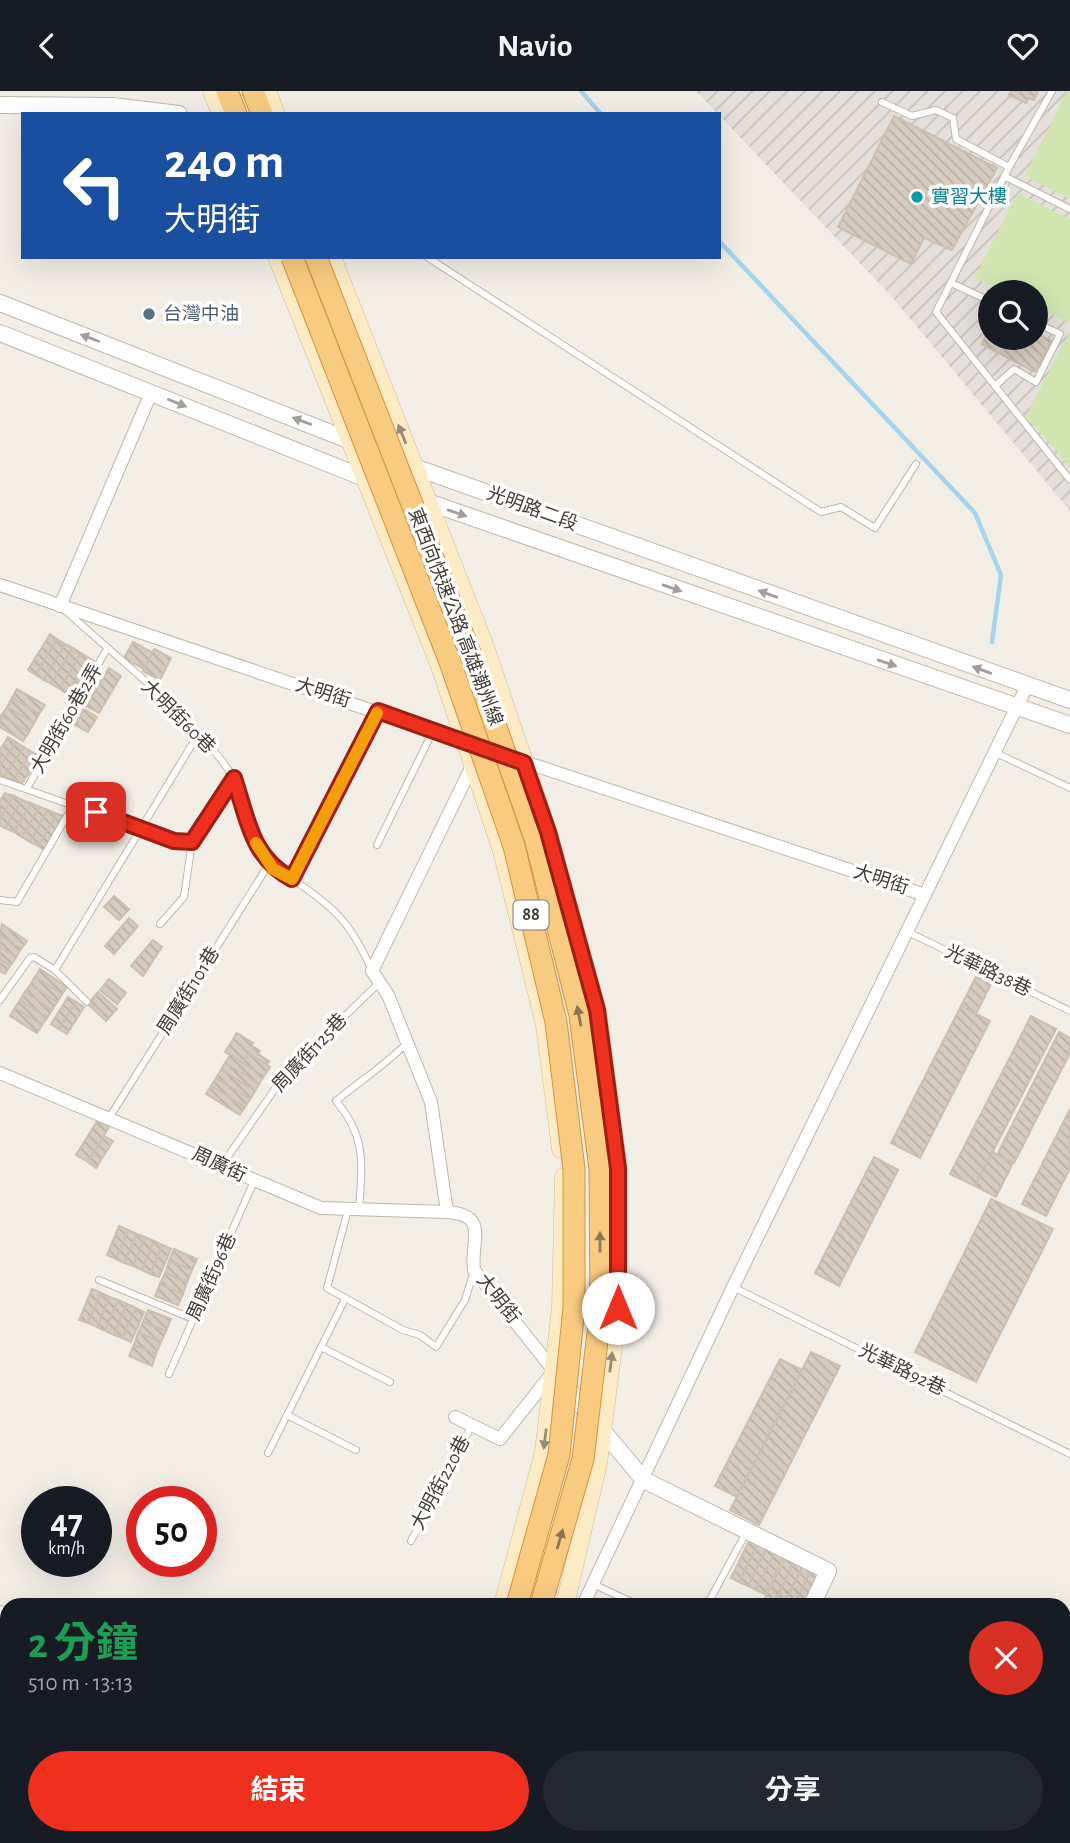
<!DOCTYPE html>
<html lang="zh-TW">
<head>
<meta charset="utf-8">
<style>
	:root { --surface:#171b24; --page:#242831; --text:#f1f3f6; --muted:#9ea1a6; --accent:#f0301e }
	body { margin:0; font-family:"Alegreya Sans","Noto Sans TC",sans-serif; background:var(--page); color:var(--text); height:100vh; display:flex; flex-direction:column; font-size:26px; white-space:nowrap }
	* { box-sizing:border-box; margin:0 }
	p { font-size:23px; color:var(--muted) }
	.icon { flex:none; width:38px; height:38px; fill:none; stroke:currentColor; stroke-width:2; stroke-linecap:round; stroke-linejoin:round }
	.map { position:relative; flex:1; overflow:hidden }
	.panel { position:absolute; left:0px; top:1507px; width:1071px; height:247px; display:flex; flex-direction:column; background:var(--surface); border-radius:21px 21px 0 0; box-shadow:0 7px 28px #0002 }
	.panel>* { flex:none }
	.banner { position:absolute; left:21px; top:21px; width:700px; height:147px; border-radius:0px; box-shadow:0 7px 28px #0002; background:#1a4fa0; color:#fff; overflow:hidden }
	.fabs { position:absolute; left:978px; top:189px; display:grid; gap:14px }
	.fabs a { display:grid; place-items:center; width:70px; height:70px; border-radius:50%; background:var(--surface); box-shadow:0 7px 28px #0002; font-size:35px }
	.speed { position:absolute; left:21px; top:1395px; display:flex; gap:14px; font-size:35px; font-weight:700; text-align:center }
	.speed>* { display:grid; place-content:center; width:91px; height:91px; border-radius:50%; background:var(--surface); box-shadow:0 7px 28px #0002; line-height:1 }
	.speed small { font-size:18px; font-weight:400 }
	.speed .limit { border:10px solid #d22; background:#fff; color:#111 }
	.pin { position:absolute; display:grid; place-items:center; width:60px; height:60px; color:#fff; margin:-30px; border-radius:14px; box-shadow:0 4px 10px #0006 }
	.me { position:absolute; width:77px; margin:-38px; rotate:0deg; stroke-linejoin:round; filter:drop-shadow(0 0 5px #0008) }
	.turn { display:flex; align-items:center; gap:24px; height:147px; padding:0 28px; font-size:32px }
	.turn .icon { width:91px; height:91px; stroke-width:2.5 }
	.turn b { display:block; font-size:49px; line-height:60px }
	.round { display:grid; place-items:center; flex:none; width:74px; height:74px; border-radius:37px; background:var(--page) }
	.head { display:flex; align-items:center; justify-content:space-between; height:119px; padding:0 28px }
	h1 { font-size:42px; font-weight:700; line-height:52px; color:#1e9e55 }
	.cta { display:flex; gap:14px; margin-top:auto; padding:14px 28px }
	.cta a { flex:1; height:80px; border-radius:42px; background:var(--accent); color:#fff; font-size:28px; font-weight:700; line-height:80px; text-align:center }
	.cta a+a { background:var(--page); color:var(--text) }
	header { display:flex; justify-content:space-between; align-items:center; height:91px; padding:0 28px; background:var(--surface); font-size:32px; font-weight:700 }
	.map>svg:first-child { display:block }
	.industrial { fill:url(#industrial-furrows); fill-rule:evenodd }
	.green { fill:#d0e5af }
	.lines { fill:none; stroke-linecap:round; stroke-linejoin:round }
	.stream { stroke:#a4d3ec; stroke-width:4.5 }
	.building { fill:url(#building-back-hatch); stroke:#cdbfaf; stroke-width:2 }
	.service-casing { stroke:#c0b7ab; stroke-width:8 }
	.minor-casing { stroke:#c0b7ab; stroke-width:14 }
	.tertiary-casing { stroke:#c0b7ab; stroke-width:18 }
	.secondary-casing { stroke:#d0bd97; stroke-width:19 }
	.trunk-casing { stroke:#d6933b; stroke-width:23 }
	.service { stroke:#fff; stroke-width:6 }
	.minor { stroke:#fff; stroke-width:12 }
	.tertiary { stroke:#fff; stroke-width:16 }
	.secondary { stroke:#fcebc5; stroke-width:18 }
	.trunk { stroke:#f8cb81; stroke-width:21 }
	.trunk-bridge-casing { stroke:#d6933b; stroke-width:23; stroke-linecap:butt }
	.trunk-bridge { stroke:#f8cb81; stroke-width:21 }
	.oneway { fill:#a29e9a }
	.oneway2 { fill:#978b76 }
	.oneway3 { fill:#8c7653 }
	.route-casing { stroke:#9c1f14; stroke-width:18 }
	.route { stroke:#f0301e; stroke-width:12 }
	.slow { stroke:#f59e0b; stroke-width:12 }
	.culture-dot { fill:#0f9aa8; stroke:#fff; stroke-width:2.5 }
	.service-dot { fill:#5c6f8a; stroke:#fff; stroke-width:2.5 }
	.labels { text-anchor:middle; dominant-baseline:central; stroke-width:7; stroke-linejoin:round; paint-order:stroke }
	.shield { fill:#fff; stroke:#7c7772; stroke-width:2 }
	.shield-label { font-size:18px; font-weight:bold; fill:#443d35 }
	.culture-label { font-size:19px; fill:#0d838f; stroke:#fff; text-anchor:start }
	.service-label { font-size:19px; fill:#4e5e75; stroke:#fff; text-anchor:start }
	.street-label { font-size:19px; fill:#443d35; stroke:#fff }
</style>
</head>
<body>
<header><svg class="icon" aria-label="back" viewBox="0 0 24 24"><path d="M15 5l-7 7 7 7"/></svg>Navio<svg class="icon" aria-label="heart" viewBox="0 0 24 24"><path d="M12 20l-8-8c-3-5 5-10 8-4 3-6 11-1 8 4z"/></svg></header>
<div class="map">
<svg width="1070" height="1752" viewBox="0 0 1070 1752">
	<defs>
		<pattern id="industrial-furrows" width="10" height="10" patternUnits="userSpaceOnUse" patternTransform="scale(1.75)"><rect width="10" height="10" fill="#e4dfda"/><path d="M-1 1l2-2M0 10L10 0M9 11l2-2" fill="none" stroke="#c5c0bc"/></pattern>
		<pattern id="building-back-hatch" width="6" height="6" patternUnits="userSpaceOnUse" patternTransform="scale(1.75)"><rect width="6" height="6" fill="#d6cbbe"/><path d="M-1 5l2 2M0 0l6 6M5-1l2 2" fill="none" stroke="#b9afa4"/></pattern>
	</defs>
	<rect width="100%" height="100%" fill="#f2ede5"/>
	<path class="industrial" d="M 696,0 L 1070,0 L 1070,420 L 892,206 ZM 990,201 L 1036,201 L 1036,247 L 990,247 Z"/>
	<g class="green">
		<path d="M 1067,0 L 1070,0 L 1070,108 L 1025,85 Z"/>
		<path d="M 1018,102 L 1070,129 L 1070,232 L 1036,216 L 1036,201 L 1005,201 L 974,187 Z"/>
		<path d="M 1070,240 L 1070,376 L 1026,325 Z"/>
	</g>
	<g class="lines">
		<g class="stream">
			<path d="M 581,0 L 601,23"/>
			<path d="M 719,150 L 975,422 L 1001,484 L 992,551"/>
		</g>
	</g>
	<g class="building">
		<path d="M 1011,0 L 1038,0 L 1034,9 L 1029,7 L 1026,12 L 1009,4 Z"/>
		<path d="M 894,25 L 997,77 L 952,159 L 924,147 L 911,173 L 838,136 Z"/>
		<path d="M 990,235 L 990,247 L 1036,247 L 1036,242 L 1052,250 L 1035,281 L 982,253 Z"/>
		<path d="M 50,543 L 57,548 L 36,584 L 28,579 Z"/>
		<path d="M 57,548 L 65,553 L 44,589 L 36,584 Z"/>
		<path d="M 133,551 L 153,562 L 144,578 L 124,567 Z"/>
		<path d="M 65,553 L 73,557 L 51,593 L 44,589 Z"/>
		<path d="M 73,557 L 81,562 L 60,598 L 51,593 Z"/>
		<path d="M 154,558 L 171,567 L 160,589 L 143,580 Z"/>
		<path d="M 81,562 L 89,567 L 67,603 L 60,598 Z"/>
		<path d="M 89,567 L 97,572 L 75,608 L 67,603 Z"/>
		<path d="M 109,577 L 121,585 L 99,622 L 86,615 Z"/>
		<path d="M 17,598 L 45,614 L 39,623 L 12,607 Z"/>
		<path d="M 12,607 L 39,623 L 34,632 L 7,616 Z"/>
		<path d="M 7,616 L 34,632 L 29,641 L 1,625 Z"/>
		<path d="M 84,618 L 97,626 L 88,641 L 75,634 Z"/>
		<path d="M 1,625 L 29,641 L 23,650 L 0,636 Z"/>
		<path d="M 8,646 L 16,651 L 0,676 L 0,659 Z"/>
		<path d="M 16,651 L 24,656 L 4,686 L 0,684 L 0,676 Z"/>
		<path d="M 24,656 L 32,661 L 13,689 L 4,686 Z"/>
		<path d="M 32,661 L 40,666 L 22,692 L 13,689 Z"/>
		<path d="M 5,702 L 14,705 L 0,728 L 0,710 Z"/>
		<path d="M 14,705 L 22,709 L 5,737 L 0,734 L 0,728 Z"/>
		<path d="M 22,709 L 31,712 L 14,741 L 5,737 Z"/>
		<path d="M 31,712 L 40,716 L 22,746 L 14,741 Z"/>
		<path d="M 40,716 L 48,719 L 30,751 L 22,746 Z"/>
		<path d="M 48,719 L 57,723 L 38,755 L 30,751 Z"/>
		<path d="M 57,723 L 66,726 L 46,760 L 38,755 Z"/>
		<path d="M 114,805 L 129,818 L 119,829 L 104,816 Z"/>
		<path d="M 129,827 L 138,835 L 114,863 L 105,855 Z"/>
		<path d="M 2,833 L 27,850 L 21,858 L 0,844 Z"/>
		<path d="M 0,844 L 21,858 L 16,866 L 0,856 Z"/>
		<path d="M 153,849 L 162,856 L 143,885 L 131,875 Z"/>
		<path d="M 0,856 L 16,866 L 10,875 L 0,868 Z"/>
		<path d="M 0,868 L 10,875 L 5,883 L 0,880 Z"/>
		<path d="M 40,878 L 67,896 L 62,903 L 35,886 Z"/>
		<path d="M 35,886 L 62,903 L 57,911 L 30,894 Z"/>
		<path d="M 976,886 L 991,893 L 976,923 L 961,915 Z"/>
		<path d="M 109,888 L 126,902 L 117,913 L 100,899 Z"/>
		<path d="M 30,894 L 57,911 L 52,919 L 25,901 Z"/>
		<path d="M 25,901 L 52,919 L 47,927 L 20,909 Z"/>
		<path d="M 98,901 L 117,918 L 106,930 L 88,913 Z"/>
		<path d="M 68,906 L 76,911 L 59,938 L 51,933 Z"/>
		<path d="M 20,909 L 47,927 L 42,934 L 15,917 Z"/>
		<path d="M 76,911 L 84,916 L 67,943 L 59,938 Z"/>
		<path d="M 961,915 L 990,930 L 920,1067 L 891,1052 Z"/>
		<path d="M 15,917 L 42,934 L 37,942 L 10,925 Z"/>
		<path d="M 1031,925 L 1056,938 L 975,1095 L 950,1083 Z"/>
		<path d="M 1059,941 L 1070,947 L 1070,962 L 1014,1072 L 997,1064 Z"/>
		<path d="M 237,942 L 253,952 L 251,954 L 260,960 L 258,963 L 269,970 L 267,974 L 249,963 L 243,972 L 225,961 Z"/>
		<path d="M 249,963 L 270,976 L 264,985 L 243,972 Z"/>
		<path d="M 230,964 L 264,985 L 259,993 L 225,972 Z"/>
		<path d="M 225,972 L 259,993 L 255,1000 L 221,979 Z"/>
		<path d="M 221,979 L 255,1000 L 250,1008 L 216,987 Z"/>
		<path d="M 216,987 L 250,1008 L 245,1016 L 211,995 Z"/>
		<path d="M 211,995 L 245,1016 L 240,1024 L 206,1003 Z"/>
		<path d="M 1070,1018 L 1070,1077 L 1046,1125 L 1022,1113 Z"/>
		<path d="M 98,1029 L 109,1036 L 88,1071 L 76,1064 Z"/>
		<path d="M 104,1045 L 113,1050 L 96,1077 L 88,1071 Z"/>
		<path d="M 992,1061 L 1013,1072 L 996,1106 L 975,1095 Z"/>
		<path d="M 874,1066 L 898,1079 L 839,1195 L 815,1182 Z"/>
		<path d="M 991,1108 L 1053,1138 L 976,1291 L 915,1261 Z"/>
		<path d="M 119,1135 L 128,1139 L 116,1168 L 107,1164 Z"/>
		<path d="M 128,1139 L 137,1143 L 124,1172 L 116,1168 Z"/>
		<path d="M 137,1143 L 145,1146 L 133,1175 L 124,1172 Z"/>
		<path d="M 145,1146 L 154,1150 L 142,1179 L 133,1175 Z"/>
		<path d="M 154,1150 L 163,1154 L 150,1183 L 142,1179 Z"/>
		<path d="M 163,1154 L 171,1158 L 159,1186 L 150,1183 Z"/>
		<path d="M 174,1158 L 197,1168 L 192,1179 L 169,1170 Z"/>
		<path d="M 169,1170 L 192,1179 L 187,1191 L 165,1182 Z"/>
		<path d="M 165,1182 L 187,1191 L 183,1203 L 160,1193 Z"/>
		<path d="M 160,1193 L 183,1203 L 178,1214 L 155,1205 Z"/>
		<path d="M 92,1198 L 101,1202 L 88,1232 L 79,1229 Z"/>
		<path d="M 101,1202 L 110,1206 L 97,1236 L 88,1232 Z"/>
		<path d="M 110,1206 L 118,1209 L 105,1240 L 97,1236 Z"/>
		<path d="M 118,1209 L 127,1213 L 114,1244 L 105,1240 Z"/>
		<path d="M 127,1213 L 136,1217 L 122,1247 L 114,1244 Z"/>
		<path d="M 136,1217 L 144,1221 L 131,1251 L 122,1247 Z"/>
		<path d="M 148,1219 L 171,1228 L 166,1240 L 143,1231 Z"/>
		<path d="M 143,1231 L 166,1240 L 161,1251 L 138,1242 Z"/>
		<path d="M 138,1242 L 161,1251 L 156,1263 L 134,1254 Z"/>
		<path d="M 134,1254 L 156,1263 L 152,1275 L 129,1265 Z"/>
		<path d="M 811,1261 L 840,1275 L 759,1434 L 730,1419 Z"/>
		<path d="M 780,1268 L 802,1279 L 737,1406 L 715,1395 Z"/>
		<path d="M 750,1448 L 758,1453 L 739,1491 L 731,1487 Z"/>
		<path d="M 758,1453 L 767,1457 L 748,1495 L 739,1491 Z"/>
		<path d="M 767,1457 L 775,1461 L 756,1499 L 748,1495 Z"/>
		<path d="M 775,1461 L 784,1465 L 765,1503 L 756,1499 Z"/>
		<path d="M 786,1466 L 794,1471 L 773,1513 L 764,1509 Z"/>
		<path d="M 794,1471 L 803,1475 L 783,1514 L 774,1514 Z"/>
		<path d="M 803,1475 L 811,1479 L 794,1514 L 783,1514 Z"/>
		<path d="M 811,1479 L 820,1484 L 804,1514 L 794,1514 Z"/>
		<path d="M 659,1746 L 686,1746 L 684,1752 L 656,1752 Z"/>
	</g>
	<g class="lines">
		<g class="service-casing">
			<g id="service">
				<path d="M 1052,0 L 1009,76 L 936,221 L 1070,389"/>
				<path d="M 882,11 L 912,25 L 936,19 L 953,27 L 956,48 L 1009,76"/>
				<path d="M 1004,85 L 1070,118"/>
				<path d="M 427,166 L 821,421 L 841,416 L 875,437 L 916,373"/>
				<path d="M 951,192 L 990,210"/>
				<path d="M 995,295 L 1014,278 L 1036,291 L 1060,243 L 1036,232"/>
				<path d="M 66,520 C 117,567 198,629 233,686 C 249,711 247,745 267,770 C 276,781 289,786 301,794 C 340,821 352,836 372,879"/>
				<path d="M 994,661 L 1070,697"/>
				<path d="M 0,689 L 174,750 L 192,751 L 184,806 L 160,833"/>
				<path d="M 27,697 L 107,558"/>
				<path d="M 192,751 L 234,687"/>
				<path d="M 377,754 L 433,640"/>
				<path d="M 292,788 L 377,621"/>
				<path d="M 0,809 L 17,811 L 74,713"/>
				<path d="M 906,840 L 1070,920"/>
				<path d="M 55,879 L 199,642"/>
				<path d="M 0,909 L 30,867 L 34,866 L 55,879 L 87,911"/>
				<path d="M 109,1027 L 269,773"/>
				<path d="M 222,1074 L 286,982 L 380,891"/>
				<path d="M 348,1119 L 327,1197 L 403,1239 L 420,1244 L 436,1256 L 465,1209 L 474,1180"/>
				<path d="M 359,1119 C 362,1074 367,1046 336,1010 C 360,990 384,975 406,953"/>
				<path d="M 99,1189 L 193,1228"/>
				<path d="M 733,1196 L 1070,1363"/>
				<path d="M 321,1256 L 390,1291"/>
				<path d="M 169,1283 L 254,1090"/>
				<path d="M 287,1324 L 356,1359"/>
				<path d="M 268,1362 L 345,1208"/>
				<path d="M 411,1450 L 472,1334"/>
				<path d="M 595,1494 L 638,1514"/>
				<path d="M 707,1514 L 746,1442"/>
			</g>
		</g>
		<g class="minor-casing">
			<g id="minor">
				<path d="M 0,494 C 308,599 616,702 925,804"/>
				<path d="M 60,515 L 151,302"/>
				<path d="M 0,982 L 321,1117 L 447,1121 C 490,1124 470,1149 474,1179 L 554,1280 L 500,1348 L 455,1326"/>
				<path d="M 447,1121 L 431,1011 L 388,904 L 372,880 L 473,673"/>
				<path d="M 583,1514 L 733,1196 L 1027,595"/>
				<path d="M 0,1521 L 7,1524"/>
				<path d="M 767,1746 L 773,1752"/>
				<path d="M 234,1752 L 239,1746"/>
			</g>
		</g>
		<g class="tertiary-casing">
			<g id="tertiary">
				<path d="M 0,14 L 112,15 L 179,23"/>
				<path d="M 0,212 L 356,352"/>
				<path d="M 0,242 L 372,390"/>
				<path d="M 406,373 L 1070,609"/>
				<path d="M 422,409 L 1070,634"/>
				<path d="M 561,1290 L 644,1389 L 828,1480 L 812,1514"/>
				<path d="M 935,1746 L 947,1752"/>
			</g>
		</g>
		<g class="secondary-casing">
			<g id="secondary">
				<path d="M 212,0 L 221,23"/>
				<path d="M 267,0 L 276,23"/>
				<path d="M 277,166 L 440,575 L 502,760 L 545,934 L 561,1058"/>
				<path d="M 332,166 L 485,556 L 548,742 L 597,919 L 618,1077 L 618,1217 L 598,1372 L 565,1514"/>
				<path d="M 503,1514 L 544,1361 L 561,1217 L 564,1086"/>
				<path d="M 412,1752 L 415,1746"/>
				<path d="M 465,1752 L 468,1746"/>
			</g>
		</g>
		<g class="trunk-casing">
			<g id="trunk">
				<path d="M 227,0 L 236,23"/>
				<path d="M 253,0 L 262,23"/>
				<path d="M 427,1752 L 429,1746"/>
				<path d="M 450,1752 L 452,1746"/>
			</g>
		</g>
		<use href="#service" class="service"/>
		<use href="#minor" class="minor"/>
		<use href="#tertiary" class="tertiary"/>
		<use href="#secondary" class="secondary"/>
		<use href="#trunk" class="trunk"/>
		<g class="trunk-bridge-casing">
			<g id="trunk-bridge">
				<path d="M 292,166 L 450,571 L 514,755 L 556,931 L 574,1078 L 574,1217 L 559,1364 L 517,1514"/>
				<path d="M 316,166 L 470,562 L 535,747 L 580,924 L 600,1078 L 601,1217 L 583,1368 L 541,1514"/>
			</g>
		</g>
		<use href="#trunk-bridge" class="trunk-bridge"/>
	</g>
	<defs><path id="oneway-solid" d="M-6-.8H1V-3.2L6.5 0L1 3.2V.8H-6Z" transform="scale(1.75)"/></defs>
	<g class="oneway">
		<use href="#oneway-solid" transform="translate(90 247) rotate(-159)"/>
		<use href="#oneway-solid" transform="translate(177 312) rotate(22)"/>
		<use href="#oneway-solid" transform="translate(302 330) rotate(-159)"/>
		<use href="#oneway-solid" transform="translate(457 422) rotate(19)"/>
		<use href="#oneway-solid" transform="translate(672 497) rotate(19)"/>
		<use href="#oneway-solid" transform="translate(768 503) rotate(-160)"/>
		<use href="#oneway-solid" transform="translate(887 572) rotate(19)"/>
		<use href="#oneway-solid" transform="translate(982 579) rotate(-160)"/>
	</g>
	<g class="oneway2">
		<use href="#oneway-solid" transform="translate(402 343) rotate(-112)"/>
		<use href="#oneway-solid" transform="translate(611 1271) rotate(-83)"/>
		<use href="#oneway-solid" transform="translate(545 1348) rotate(97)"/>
	</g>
	<g class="oneway3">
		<use href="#oneway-solid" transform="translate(579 925) rotate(-101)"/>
		<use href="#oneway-solid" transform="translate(600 1151) rotate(-90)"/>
		<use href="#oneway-solid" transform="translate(560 1448) rotate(-74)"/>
	</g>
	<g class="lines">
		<g class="route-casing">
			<path id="route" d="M 96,721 L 174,750 L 192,751 L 234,687 C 248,729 251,766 292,788 L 378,620 L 524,672 L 548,741 L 597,919 L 618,1077 L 618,1217"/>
		</g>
		<use href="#route" class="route"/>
		<path class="slow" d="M 256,752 L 273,778 L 292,788 L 377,622"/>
	</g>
	<circle class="culture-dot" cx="917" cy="106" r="7"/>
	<circle class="service-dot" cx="149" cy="223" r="7"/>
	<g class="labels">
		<rect class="shield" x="513.5" y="809.5" width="35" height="29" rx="5"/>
		<g class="shield-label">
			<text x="531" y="824">88</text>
		</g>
		<g class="culture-label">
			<text x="931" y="106">實習大樓</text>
		</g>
		<g class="service-label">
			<text x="163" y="223">台灣中油</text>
		</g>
		<g class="street-label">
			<text transform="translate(532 418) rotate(20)">光明路二段</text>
			<text transform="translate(455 526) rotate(69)">東西向快速公路 高雄潮州線</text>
			<text transform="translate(323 602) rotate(18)">大明街</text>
			<text transform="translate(178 626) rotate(45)">大明街60巷</text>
			<text transform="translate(67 628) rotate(-60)">大明街60巷2弄</text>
			<text transform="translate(881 789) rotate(18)">大明街</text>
			<text transform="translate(988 880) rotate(26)">光華路38巷</text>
			<text transform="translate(189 900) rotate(-58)">周廣街101巷</text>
			<text transform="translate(310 962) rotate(-47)">周廣街125巷</text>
			<text transform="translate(219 1074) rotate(25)">周廣街</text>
			<text transform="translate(212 1186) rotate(-66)">周廣街96巷</text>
			<text transform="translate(498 1208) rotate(52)">大明街</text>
			<text transform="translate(902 1279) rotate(26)">光華路92巷</text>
			<text transform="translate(441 1392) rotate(-62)">大明街220巷</text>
		</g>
	</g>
</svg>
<div class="fabs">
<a><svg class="icon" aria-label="search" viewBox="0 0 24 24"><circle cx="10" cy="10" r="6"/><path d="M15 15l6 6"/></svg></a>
</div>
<div class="speed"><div>47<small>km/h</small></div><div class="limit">50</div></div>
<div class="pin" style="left:96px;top:721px;background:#d93025"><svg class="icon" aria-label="arrive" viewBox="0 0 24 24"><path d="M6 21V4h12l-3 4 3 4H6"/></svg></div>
<svg class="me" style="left:618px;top:1217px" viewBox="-20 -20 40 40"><circle r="19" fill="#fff"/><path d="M0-13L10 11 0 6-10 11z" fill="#f0301e"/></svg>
<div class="banner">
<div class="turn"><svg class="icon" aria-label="left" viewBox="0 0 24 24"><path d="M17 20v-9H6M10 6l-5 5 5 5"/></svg><div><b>240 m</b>大明街</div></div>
</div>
<section class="panel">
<div class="head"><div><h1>2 分鐘</h1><p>510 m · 13:13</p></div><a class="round" style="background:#d93025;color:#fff"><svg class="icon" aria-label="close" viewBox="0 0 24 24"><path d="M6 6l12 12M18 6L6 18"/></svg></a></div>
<div class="cta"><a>結束</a><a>分享</a></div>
</section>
</div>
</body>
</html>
